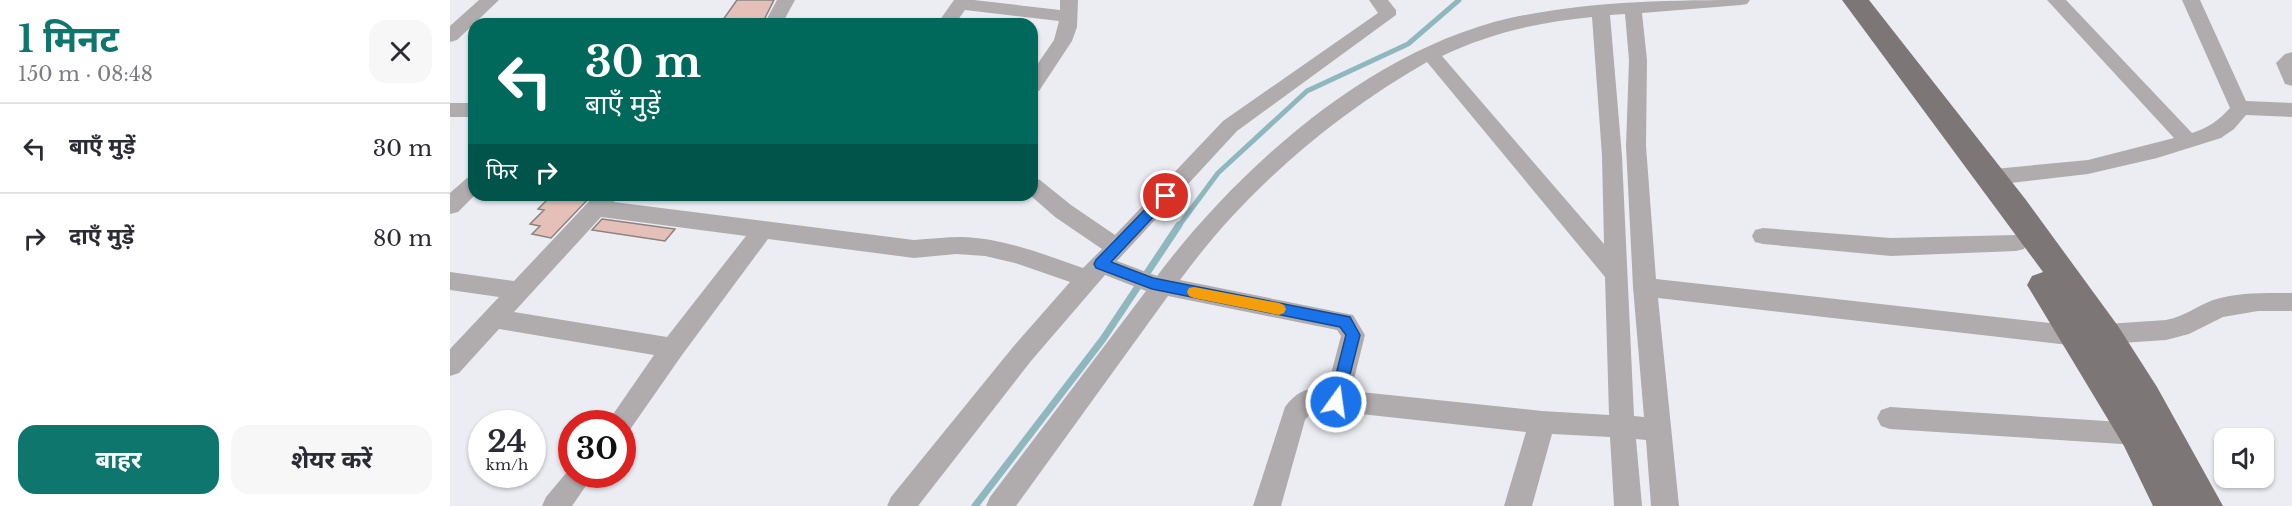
<!DOCTYPE html>
<html lang="hi">
<head>
<meta charset="utf-8">
<style>
	:root { --surface:#fff; --page:#f7f7f7; --text:#2b2b33; --muted:#7c7c81; --line:#e1e1e2; --accent:#0f766e }
	body { margin:0; font-family:"Libre Baskerville","Noto Sans Devanagari",serif; background:var(--page); color:var(--text); height:100vh; display:flex; flex-direction:column; font-size:22px; white-space:nowrap }
	* { box-sizing:border-box; margin:0 }
	p { font-size:20px; color:var(--muted) }
	.icon { flex:none; width:33px; height:33px; fill:none; stroke:currentColor; stroke-width:2; stroke-linecap:round; stroke-linejoin:round }
	.map { position:relative; flex:1; overflow:hidden }
	.side { display:flex; flex-direction:column; background:var(--surface); width:450px }
	.side>* { flex:none }
	.hud { position:absolute; left:18px; top:18px; width:570px; height:183px; border-radius:18px; box-shadow:0 2px 4px #0004; background:#00695c; color:#fff; overflow:hidden }
	.buttons { position:absolute; left:1764px; top:428px; display:grid; gap:12px }
	.buttons a { display:grid; place-items:center; width:60px; height:60px; border-radius:12px; background:var(--surface); box-shadow:0 2px 4px #0004; font-size:30px }
	.speed { position:absolute; left:18px; top:410px; display:flex; gap:12px; font-size:30px; font-weight:700; text-align:center }
	.speed>* { display:grid; place-content:center; width:78px; height:78px; border-radius:50%; background:var(--surface); box-shadow:0 2px 4px #0004; line-height:1 }
	.speed small { font-size:15px; font-weight:400 }
	.speed .limit { border:9px solid #d22; background:#fff; color:#111 }
	.pin { position:absolute; display:grid; place-items:center; width:51px; height:51px; color:#fff; margin:-26px; border:3px solid #fff; border-radius:50%; box-shadow:0 2px 6px #0007 }
	.me { position:absolute; width:66px; margin:-33px; rotate:14deg; stroke-linejoin:round; filter:drop-shadow(0 0 4px #0008) }
	.turn { display:flex; align-items:center; gap:21px; height:126px; padding:0 18px; font-size:27px }
	.turn .icon { width:78px; height:78px; stroke-width:2.5 }
	.turn b { display:block; font-size:42px; line-height:51px }
	.then { display:flex; align-items:center; height:57px; padding:0 18px; background:#0003; gap:12px; font-size:22px }
	.round { display:grid; place-items:center; flex:none; width:63px; height:63px; border-radius:18px; background:var(--page) }
	.overview { display:flex; align-items:center; justify-content:space-between; height:102px; padding:0 18px }
	h1 { font-size:36px; font-weight:700; line-height:45px; color:var(--accent) }
	.action { display:flex; gap:12px; margin-top:auto; padding:12px 18px }
	.action a { flex:1; height:69px; border-radius:18px; background:var(--accent); color:#fff; font-size:24px; font-weight:700; line-height:69px; text-align:center }
	.action a+a { background:var(--page); color:var(--text) }
	ul { padding:0; list-style:none }
	li { display:flex; align-items:center; gap:18px; height:90px; padding:0 18px; border-top:2px solid var(--line) }
	li div { flex:1 }
	li b { display:block; font-size:22px }
	li em { font-style:normal }
	main { display:flex; flex:1; min-height:0 }
	.map>svg:first-child { display:block }
	.lines { fill:none; stroke-linecap:round; stroke-linejoin:round }
	.stream-far1 { stroke:#8fb7be; stroke-width:5 }
	.stream { stroke:#8fb7be; stroke-width:7 }
	.building { fill:#e5c0b8; stroke:#898281; stroke-width:1.5 }
	.minor { fill:#b0acad; fill-rule:evenodd }
	.primary { fill:#7c7677; fill-rule:evenodd }
	.route { fill:#1a73e8; stroke:#114b97; stroke-width:1.5 }
	.slow { fill:#f59e0b }
</style>
</head>
<body>
<main>
<section class="side">
<div class="overview"><div><h1>1 मिनट</h1><p>150 m · 08:48</p></div><a class="round"><svg class="icon" aria-label="close" viewBox="0 0 24 24"><path d="M6 6l12 12M18 6L6 18"/></svg></a></div>
<ul>
<li><svg class="icon" aria-label="left" viewBox="0 0 24 24"><path d="M17 20v-9H6M10 6l-5 5 5 5"/></svg><div><b>बाएँ मुड़ें</b></div><em>30 m</em></li>
<li><svg class="icon" aria-label="right" viewBox="0 0 24 24"><path d="M7 20v-9h11M14 6l5 5-5 5"/></svg><div><b>दाएँ मुड़ें</b></div><em>80 m</em></li>
</ul>
<div class="action"><a>बाहर</a><a>शेयर करें</a></div>
</section>
<div class="map">
<svg width="1842" height="506" viewBox="0 0 1842 506">
	<rect width="100%" height="100%" fill="#ecedf3"/>
	<g class="lines">
		<path class="stream-far1" d="M 728,227 L 768,173 L 857,91 L 958,44 L 1009,0"/>
		<path class="stream" d="M 525,506 L 653,339 L 729,225"/>
	</g>
	<g class="building">
		<path d="M 287,0 L 324,0 L 312,24 L 270,24 Z"/>
		<path d="M 102,195 L 142,195 L 101,238 L 82,234 L 90,226 L 80,224 L 94,210 L 88,209 Z"/>
		<path d="M 152,219 L 225,229 L 215,241 L 142,230 Z"/>
	</g>
	<g class="lines">
		<g class="minor">
			<path d="M 29,0 L 49,0 L 7,40 L 0,42 L 0,26 Z"/>
			<path d="M 327,0 L 345,0 L 332,24 L 314,24 Z"/>
			<path d="M 504,0 L 524,0 L 610,10 L 610,0 L 628,0 L 627,27 L 622,41 L 589,91 L 582,92 L 582,72 L 604,40 L 609,21 L 515,10 L 505,24 L 487,24 Z"/>
			<path d="M 919,0 L 938,0 L 946,10 L 946,15 L 787,131 L 667,261 L 707,276 C 791,165 921,50 1060,18 C 1139,1 1220,0 1300,0 L 1297,4 L 1291,5 L 1192,13 L 1197,60 L 1196,146 L 1206,279 L 1627,326 L 1716,320 C 1733,317 1747,306 1763,300 C 1788,292 1816,293 1842,293 L 1842,311 L 1808,311 L 1773,317 L 1739,334 L 1716,340 L 1627,346 L 1208,298 L 1229,506 L 1201,506 L 1196,440 L 1186,439 L 1192,506 L 1164,506 L 1160,437 L 1102,434 L 1082,506 L 1054,506 L 1076,432 L 865,409 L 855,420 L 831,506 L 803,506 L 835,407 C 847,391 857,387 877,389 L 891,336 L 887,330 L 718,296 L 566,506 L 536,506 L 540,497 L 696,291 L 655,275 L 581,361 L 468,506 L 437,506 L 441,497 L 563,347 L 620,282 L 565,263 L 535,256 L 506,254 L 464,258 L 318,239 L 232,355 L 179,431 L 172,433 L 172,423 L 157,423 L 204,355 L 49,329 L 9,373 L 0,376 L 0,349 L 49,297 L 0,290 L 0,272 L 64,281 L 145,195 L 167,195 L 164,202 L 464,240 C 480,239 495,237 511,237 C 553,238 593,254 633,268 L 652,249 L 605,217 L 580,195 L 582,195 L 582,177 L 590,180 L 621,205 L 665,235 L 773,121 L 928,13 ZM 1175,14 L 1179,60 L 1176,146 L 1183,287 L 1194,417 L 1184,416 L 1172,156 L 1160,15 ZM 1142,17 L 1152,156 L 1154,244 L 992,56 C 1040,33 1089,22 1142,17 ZM 977,62 L 1155,277 L 1159,415 L 1092,411 L 901,391 L 915,335 L 903,315 L 730,280 C 795,191 881,117 977,62 ZM 151,217 L 296,236 L 217,337 L 64,312 Z"/>
			<path d="M 1597,0 L 1616,0 L 1742,133 C 1758,128 1768,121 1780,108 L 1732,0 L 1750,0 L 1796,101 L 1842,103 L 1842,117 L 1796,115 L 1784,129 L 1771,138 L 1707,158 L 1638,174 L 1544,185 L 1537,182 L 1533,177 L 1537,172 L 1544,169 L 1638,160 L 1724,138 Z"/>
			<path d="M 1842,52 L 1842,86 L 1835,84 L 1826,63 L 1835,54 Z"/>
			<rect x="0" y="103" width="24" height="14"/>
			<path d="M 24,175 L 25,195 L 8,212 L 0,214 L 0,193 L 17,178 Z"/>
			<path d="M 1313,228 L 1441,238 L 1566,235 L 1574,237 L 1577,243 L 1574,249 L 1566,251 L 1441,256 L 1313,244 L 1305,242 L 1302,236 L 1305,230 Z"/>
			<path d="M 1440,407 L 1687,423 L 1696,426 L 1700,434 L 1696,442 L 1687,445 L 1440,429 L 1431,426 L 1427,418 L 1431,410 Z"/>
			<path d="M 122,466 L 122,474 L 144,474 L 122,506 L 92,506 L 96,497 Z"/>
		</g>
		<path class="primary" d="M 1392,0 L 1419,0 L 1576,200 L 1668,326 L 1707,387 L 1773,506 L 1703,506 L 1674,446 L 1577,285 L 1582,276 L 1593,272 Z"/>
	</g>
	<path class="route" d="M 716,191 L 722,196 L 720,199 L 661,262 L 703,278 L 900,317 L 910,335 L 892,406 L 886,408 L 881,406 L 879,402 L 896,335 L 890,327 L 702,289 L 646,268 L 644,264 L 646,260 L 711,193 Z"/>
	<path class="slow" d="M 744,287 L 829,303 L 834,305 L 836,309 L 834,313 L 829,315 L 744,298 L 739,296 L 737,292 L 739,288 Z"/>
</svg>
<div class="buttons">
<a><svg class="icon" aria-label="sound" viewBox="0 0 24 24"><path d="M4 9h4l5-4v14l-5-4H4zM17 9q2 3 0 6"/></svg></a>
</div>
<div class="speed"><div>24<small>km/h</small></div><div class="limit">30</div></div>
<div class="pin" style="left:716px;top:196px;background:#d93025"><svg class="icon" aria-label="arrive" viewBox="0 0 24 24"><path d="M6 21V4h12l-3 4 3 4H6"/></svg></div>
<svg class="me" style="left:886px;top:402px" viewBox="-20 -20 40 40"><circle r="17" fill="#1a73e8" stroke="#fff" stroke-width="3"/><path d="M0-11L8 9 0 5-8 9z" fill="#fff"/></svg>
<div class="hud">
<div class="turn"><svg class="icon" aria-label="left" viewBox="0 0 24 24"><path d="M17 20v-9H6M10 6l-5 5 5 5"/></svg><div><b>30 m</b>बाएँ मुड़ें</div></div>
<div class="then">फिर<svg class="icon" aria-label="right" viewBox="0 0 24 24"><path d="M7 20v-9h11M14 6l5 5-5 5"/></svg></div>
</div>
</div>
</main>
</body>
</html>
